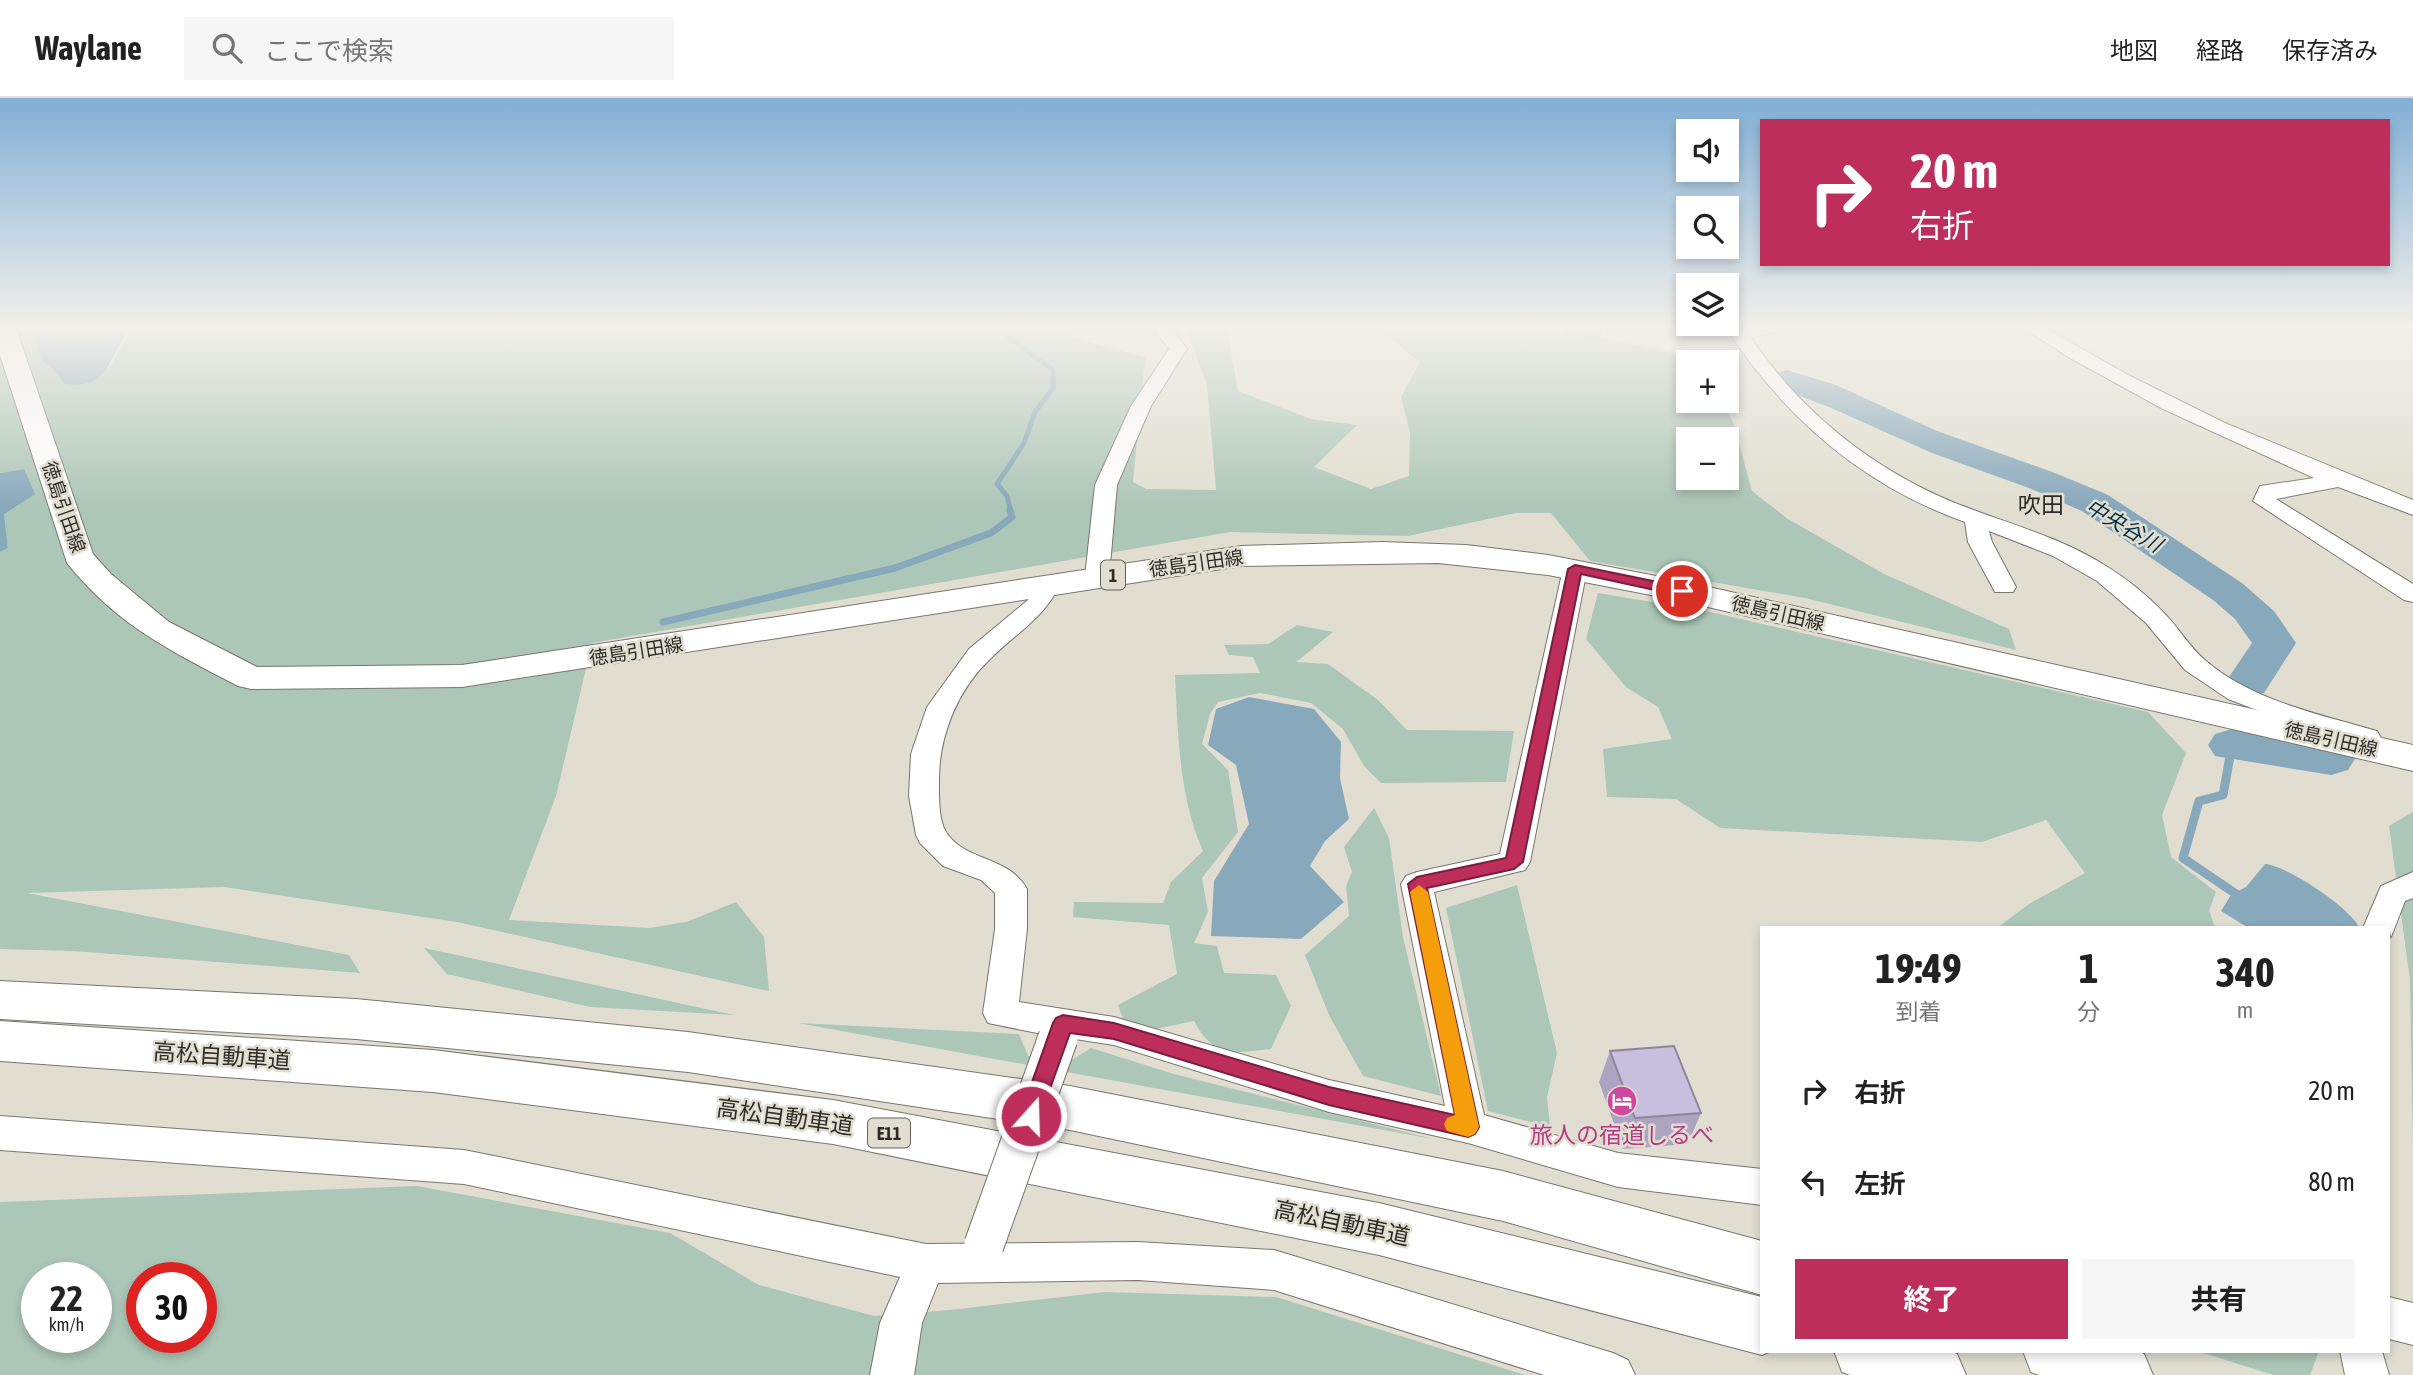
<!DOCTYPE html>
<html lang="ja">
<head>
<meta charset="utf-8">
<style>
	:root { --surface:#fff; --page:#f6f6f6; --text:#222; --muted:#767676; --line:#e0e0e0; --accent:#bd2e5b }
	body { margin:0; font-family:"Asap Condensed","Noto Sans JP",sans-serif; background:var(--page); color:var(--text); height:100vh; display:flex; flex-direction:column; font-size:26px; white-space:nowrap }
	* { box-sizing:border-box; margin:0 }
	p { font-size:23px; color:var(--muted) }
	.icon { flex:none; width:38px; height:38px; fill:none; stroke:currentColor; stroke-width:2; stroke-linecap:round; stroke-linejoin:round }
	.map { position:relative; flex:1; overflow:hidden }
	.panel { position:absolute; left:1760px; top:828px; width:630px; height:427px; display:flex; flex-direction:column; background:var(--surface); border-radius:0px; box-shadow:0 4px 10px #0003 }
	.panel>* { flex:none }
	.guide { position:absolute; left:1760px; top:21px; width:630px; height:147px; border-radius:0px; box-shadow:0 4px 10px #0003; background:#bd2e5b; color:#fff; overflow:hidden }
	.fabs { position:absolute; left:1676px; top:21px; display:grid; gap:14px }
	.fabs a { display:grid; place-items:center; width:63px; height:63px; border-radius:0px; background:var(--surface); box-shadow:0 4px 10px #0003; font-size:35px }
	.speed { position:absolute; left:21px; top:1164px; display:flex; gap:14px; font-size:35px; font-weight:700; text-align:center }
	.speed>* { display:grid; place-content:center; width:91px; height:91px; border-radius:50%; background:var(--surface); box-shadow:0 4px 10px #0003; line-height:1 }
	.speed small { font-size:18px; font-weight:400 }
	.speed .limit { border:10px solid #d22; background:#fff; color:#111 }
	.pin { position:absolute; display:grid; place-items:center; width:60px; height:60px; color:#fff; margin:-30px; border:4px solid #fff; border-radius:50%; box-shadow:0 2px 7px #0007 }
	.me { position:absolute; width:77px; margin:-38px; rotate:20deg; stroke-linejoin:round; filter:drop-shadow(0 0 5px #0008) }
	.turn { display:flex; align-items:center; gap:24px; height:147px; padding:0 35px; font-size:32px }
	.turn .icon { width:91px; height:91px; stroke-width:2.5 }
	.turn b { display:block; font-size:49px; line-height:60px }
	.eta { display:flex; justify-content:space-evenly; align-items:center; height:119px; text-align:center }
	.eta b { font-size:42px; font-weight:700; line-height:49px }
	.cta { display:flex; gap:14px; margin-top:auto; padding:14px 35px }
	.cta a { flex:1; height:80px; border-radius:0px; background:var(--accent); color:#fff; font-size:28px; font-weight:700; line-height:80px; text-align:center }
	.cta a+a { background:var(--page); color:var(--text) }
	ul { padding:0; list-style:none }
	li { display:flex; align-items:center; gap:21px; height:91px; padding:0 35px }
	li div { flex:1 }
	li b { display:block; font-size:26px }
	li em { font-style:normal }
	header { display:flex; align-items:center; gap:42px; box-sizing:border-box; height:98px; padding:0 35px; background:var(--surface); border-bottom:2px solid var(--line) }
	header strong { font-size:33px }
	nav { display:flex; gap:38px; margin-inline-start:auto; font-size:24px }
	.search { width:490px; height:63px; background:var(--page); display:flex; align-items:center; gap:18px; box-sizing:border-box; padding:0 24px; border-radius:0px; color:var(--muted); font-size:26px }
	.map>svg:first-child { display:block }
	.green { fill:#acc6b7; fill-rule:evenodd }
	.water { fill:#88a8bb }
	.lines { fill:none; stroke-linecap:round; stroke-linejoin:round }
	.stream-far2 { stroke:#88a8bb; stroke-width:5 }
	.stream-far1 { stroke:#88a8bb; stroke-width:7 }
	.stream { stroke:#88a8bb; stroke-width:9 }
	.river { fill:#88a8bb; fill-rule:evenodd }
	.street-casing { stroke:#78766a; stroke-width:2 }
	.primary-casing { stroke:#78766a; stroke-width:2 }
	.highway-casing { stroke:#78766a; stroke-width:2 }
	.street { fill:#fff; fill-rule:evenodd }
	.primary { fill:#fff; fill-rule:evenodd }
	.highway { fill:#fff; fill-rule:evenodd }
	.street-bridge-casing { stroke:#78766a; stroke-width:41; stroke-linecap:butt }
	.street-bridge { stroke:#fff; stroke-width:39 }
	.wall { fill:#aca4c0 }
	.building { fill:#c8bfdf; stroke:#8c869c; stroke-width:2 }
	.route { fill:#bd2e5b; stroke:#7b1e3b; stroke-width:2 }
	.slow { fill:#f59e0b }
	.labels { text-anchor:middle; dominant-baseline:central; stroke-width:5; stroke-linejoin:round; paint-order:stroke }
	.shield { fill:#e1ded1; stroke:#636159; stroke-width:2 }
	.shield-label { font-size:18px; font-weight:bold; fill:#2d2c26 }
	.street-label { font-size:19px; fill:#2d2c26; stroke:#e1ded1 }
	.water-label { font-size:21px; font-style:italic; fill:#023045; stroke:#e1ded1 }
	.quarter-label { font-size:23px; fill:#2d2c26; stroke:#e1ded1 }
	.near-street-label { font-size:23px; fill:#2d2c26; stroke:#e1ded1 }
	.near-hotel-label { font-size:23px; fill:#b23c85; stroke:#e1ded1 }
</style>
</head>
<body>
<header>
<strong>Waylane</strong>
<div class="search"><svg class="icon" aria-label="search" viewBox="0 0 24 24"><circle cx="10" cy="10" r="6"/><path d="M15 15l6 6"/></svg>ここで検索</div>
<nav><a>地図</a><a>経路</a><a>保存済み</a></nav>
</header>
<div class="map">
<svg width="2413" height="1277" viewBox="0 0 2413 1277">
	<rect width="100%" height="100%" fill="#e1ded1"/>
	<g class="green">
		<path d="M 0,230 L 32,230 L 42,263 L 52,270 L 64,286 L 98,280 L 112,265 L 132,230 L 1056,230 L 1067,238 L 1145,259 L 1133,384 L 1146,391 L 1216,392 L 1207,286 L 1186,230 L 1232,230 L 1227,232 L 1238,293 L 1311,321 L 1357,327 L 1314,369 L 1371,391 L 1409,378 L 1410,335 L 1401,299 L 1420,264 L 1377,230 L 1553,230 L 1673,255 L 1689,267 L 1689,303 L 1721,303 L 1733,324 L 1752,393 L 1788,421 L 1884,476 L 2009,531 L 2016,552 L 1805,500 L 1590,463 L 1551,415 L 1516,415 L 1408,438 L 1230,434 L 592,545 L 556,698 L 509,822 L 650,830 L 686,824 L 736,804 L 764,839 L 769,893 L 457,824 L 224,789 L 27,795 L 349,857 L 360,875 L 73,853 L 0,851 L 0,454 L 8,450 L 4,416 L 24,371 L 0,375 ZM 1689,341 L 1727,341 L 1727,380 L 1689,380 Z"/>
		<path d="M 1598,495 L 1706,513 L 2148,614 L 2186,655 L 2162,717 L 2171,759 L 2216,794 L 2209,813 L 2215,829 L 1998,829 L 2029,806 L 2085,775 L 2046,722 L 1982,744 L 1720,730 L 1676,701 L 1607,699 L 1603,651 L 1672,641 L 1658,609 L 1626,589 L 1586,541 Z"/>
		<path d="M 1297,527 L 1333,534 L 1296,564 L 1328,566 L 1378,602 L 1407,632 L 1514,633 L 1506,684 L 1381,685 L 1364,668 L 1343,631 L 1311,605 L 1260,595 L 1218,604 L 1210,616 L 1202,646 L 1228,672 L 1238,734 L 1202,780 L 1208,814 L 1194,845 L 1217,848 L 1224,875 L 1276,877 L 1291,908 L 1271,951 C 1232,955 1215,961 1194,923 L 1146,933 L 1123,921 L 1118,907 L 1177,876 L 1169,827 L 1073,819 L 1074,804 L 1163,805 L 1171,784 L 1203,753 C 1179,700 1178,635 1175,577 L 1260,575 L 1253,559 L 1229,557 L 1224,547 L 1268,546 Z"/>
		<path d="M 1374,710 L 1389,740 L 1403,839 L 1441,998 L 1363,978 L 1329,917 L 1305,857 L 1349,818 L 1346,788 L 1352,774 L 1344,749 Z"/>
		<path d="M 2413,714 L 2413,1049 L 2410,882 L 2389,728 Z"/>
		<path d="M 1517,787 L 1557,955 L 1547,999 L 1550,1029 L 1488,1013 L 1446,810 Z"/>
		<path d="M 424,850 L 734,917 L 590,909 L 447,876 Z"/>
		<path d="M 798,925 L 1019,936 L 1028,958 L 1070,963 L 1091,950 L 1174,976 L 1433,1041 Z"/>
		<path d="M 417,1088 L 670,1135 L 759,1187 L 874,1218 L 950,1212 L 1105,1194 L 1276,1199 L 1525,1277 L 0,1277 L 0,1104 ZM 37,1180 L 96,1180 L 96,1239 L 37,1239 ZM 142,1180 L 201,1180 L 201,1239 L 142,1239 Z"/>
		<path d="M 2197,1253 L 2319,1253 L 2310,1277 L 2273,1277 Z"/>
	</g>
	<g class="water">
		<path d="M 32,230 L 132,230 C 106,256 114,292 64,286 L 52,270 L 42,263 Z"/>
		<path d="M 24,371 L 35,396 L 4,416 L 8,450 L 0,454 L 0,375 Z"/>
		<path d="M 1249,599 L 1314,611 L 1341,644 L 1340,680 L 1349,721 L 1325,743 L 1310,768 L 1344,804 L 1301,841 L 1211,838 L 1214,783 L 1249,726 L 1236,667 L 1208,647 L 1216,611 Z"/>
		<path d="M 2265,766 C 2288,768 2349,809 2359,829 L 2247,829 L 2221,813 L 2231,797 L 2246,789 Z"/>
	</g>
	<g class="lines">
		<path class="stream-far2" d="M 996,230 L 1053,272 L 1053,290 L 1035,314 L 1024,345 L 997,386 L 1007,398 L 1011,414"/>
		<path class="stream-far1" d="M 663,524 L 895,470 L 991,435 L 1012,419 L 1010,412"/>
		<path class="stream" d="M 2232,647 L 2223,697 L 2199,703 L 2183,760 L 2242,800"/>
		<g class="river">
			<path d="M 1562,230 L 1603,230 L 1604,232 L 1600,239 L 1589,241 L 1566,236 Z"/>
			<path d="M 1787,272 L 1836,287 L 1937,333 L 2055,375 L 2108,397 L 2242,485 L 2274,513 L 2296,545 L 2264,595 L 2248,599 L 2232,595 L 2225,585 L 2252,545 L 2235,521 L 2213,502 L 2082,413 L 2029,390 L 1932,355 L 1829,309 L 1775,289 L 1771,282 L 1775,275 Z"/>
			<path d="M 2232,631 L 2348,650 L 2355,661 L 2348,672 L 2331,677 L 2215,658 L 2208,647 L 2215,636 Z"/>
		</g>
		<g class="street-casing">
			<g id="street">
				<path d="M 1153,230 L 1171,230 L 1187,251 L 1151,308 L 1117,387 L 1109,479 L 1106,484 L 1088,484 L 1085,479 L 1095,387 L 1131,308 L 1169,251 Z"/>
				<path d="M 1726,230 L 1777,230 L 1774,234 L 1751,240 C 1800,313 1872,371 1955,405 C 2005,425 2059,438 2106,468 C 2127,481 2147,497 2164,515 C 2179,530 2189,549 2206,563 C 2253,603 2319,616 2377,633 L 2381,640 L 2377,647 L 2367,649 L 2314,634 L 2228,601 L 2185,572 L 2146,525 L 2097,483 L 2053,458 L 1989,433 L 1992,444 L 2016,489 L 2013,494 L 1995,494 L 1968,444 L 1965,424 C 1862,387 1784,319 1726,230 Z"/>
				<path d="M 2023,230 L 2045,230 L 2130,278 L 2225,325 L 2413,402 L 2413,417 L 2338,389 L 2276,401 L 2413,486 L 2413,504 L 2404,502 L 2253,403 L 2260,388 L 2314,380 L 2163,311 L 2070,260 Z"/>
				<path d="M 1575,464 L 1583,466 L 1587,471 L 1530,764 L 1525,772 L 1434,794 L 1484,1017 L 1618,1055 L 1762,1071 L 1762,1107 L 1618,1089 L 1468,1045 L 1329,1014 L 1114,947 L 1075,941 L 1070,950 L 1058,955 L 1046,950 L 1042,936 L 988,925 L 983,915 L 995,831 L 995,795 L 981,782 L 943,768 L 920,745 L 916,737 L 909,698 L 911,656 L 927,609 L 969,551 L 1028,502 L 1038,483 L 1056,483 L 1059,488 C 1044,520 1015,536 990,561 C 958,591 939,638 939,681 C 939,696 938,721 946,734 C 965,764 1008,757 1027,791 L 1027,831 L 1019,904 L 1114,919 L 1329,982 L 1445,1008 L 1401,786 L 1406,778 L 1417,774 L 1500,756 L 1563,471 L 1567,466 Z"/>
				<path d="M 2413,774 L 2413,800 L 2405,803 L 2391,839 L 2389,830 L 2363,830 L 2381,788 Z"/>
				<path d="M 0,1018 L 464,1052 L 926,1146 L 1138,1144 L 1274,1152 L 1613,1255 L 1628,1262 L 1635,1277 L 1544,1277 L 1274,1192 L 1138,1182 L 938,1185 L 922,1225 L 914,1277 L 870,1277 L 880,1225 L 900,1179 L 464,1086 L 0,1052 Z"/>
				<path d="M 2389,1199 L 2413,1205 L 2413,1247 L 2389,1241 Z"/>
				<path d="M 2340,1253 L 2382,1253 L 2389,1277 L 2345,1277 Z"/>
			</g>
		</g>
		<g class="primary-casing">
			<path id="primary" d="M 0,230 L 16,230 L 93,456 L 111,476 L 169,524 L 257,569 L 462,567 L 1241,448 L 1382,444 L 1466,447 L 1548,457 L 1682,483 L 2413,647 L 2413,673 L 1682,503 L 1548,477 L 1438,465 L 1241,468 L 462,589 L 251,591 L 238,588 C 169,552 117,527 67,465 L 0,257 Z"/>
		</g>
		<g class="highway-casing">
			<g id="highway">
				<path d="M 0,883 L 356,901 L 688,934 L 1070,988 L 1503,1073 L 1762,1143 L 1762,1197 L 1503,1123 L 1070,1032 L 688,974 L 356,941 L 0,921 Z"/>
				<path d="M 0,923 L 433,952 L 833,1002 L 1379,1105 L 1762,1199 L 1762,1253 L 1771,1253 L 1762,1257 L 1379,1157 L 833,1046 L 433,994 L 0,963 Z"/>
				<path d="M 1834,1253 L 1950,1253 L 1957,1256 L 1966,1277 L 1850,1277 L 1842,1274 Z"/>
				<path d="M 2023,1253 L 2137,1253 L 2144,1256 L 2153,1277 L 2039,1277 L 2031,1274 Z"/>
			</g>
		</g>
		<use href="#street" class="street"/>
		<use href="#primary" class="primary"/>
		<use href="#highway" class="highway"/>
		<g class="street-bridge-casing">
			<path id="street-bridge" d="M 984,1147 L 1058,940"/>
		</g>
		<use href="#street-bridge" class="street-bridge"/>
	</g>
	<path class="wall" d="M 1610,953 L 1701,1015 L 1688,1046 L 1623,1051 L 1599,984 Z"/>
	<path class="building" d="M 1674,948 L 1701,1015 L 1635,1020 L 1610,953 Z"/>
	<linearGradient id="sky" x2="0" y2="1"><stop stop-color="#81afd6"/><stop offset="0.56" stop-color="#f2f0ea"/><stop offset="1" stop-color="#f2f0ea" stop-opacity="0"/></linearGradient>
	<rect width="2413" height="409" fill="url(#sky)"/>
	<path class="route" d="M 1575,467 L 1682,489 L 1689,493 L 1682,498 L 1581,476 L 1523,764 L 1514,771 L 1427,790 L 1479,1029 L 1475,1036 L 1468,1039 L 1329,1007 L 1114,941 L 1070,935 L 1038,1024 L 1031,1027 L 1023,1024 L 1020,1018 L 1053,925 L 1056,920 L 1063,917 L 1114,925 L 1329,989 L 1455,1017 L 1408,786 L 1417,779 L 1506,760 L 1568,471 Z"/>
	<path class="slow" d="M 1419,787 L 1428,794 L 1479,1029 L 1475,1036 L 1468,1039 L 1447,1033 L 1444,1026 L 1447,1020 L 1455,1017 L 1410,794 Z"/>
	<defs>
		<g id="hotel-disc" transform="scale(1.575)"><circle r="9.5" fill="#d1479c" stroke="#e1ded1"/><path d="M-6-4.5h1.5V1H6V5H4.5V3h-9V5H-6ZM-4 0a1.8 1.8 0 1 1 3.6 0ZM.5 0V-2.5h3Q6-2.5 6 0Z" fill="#fff"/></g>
	</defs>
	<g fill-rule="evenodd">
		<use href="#hotel-disc" x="1622" y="1003"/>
	</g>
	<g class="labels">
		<g class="shield">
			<rect x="1101" y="462.5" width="24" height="29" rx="5"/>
			<rect x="868" y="1020.5" width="42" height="29" rx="5"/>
		</g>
		<g class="shield-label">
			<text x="1113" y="477">1</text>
			<text x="889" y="1035">E11</text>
		</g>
		<g class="street-label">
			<text transform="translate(64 409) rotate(71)">徳島引田線</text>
			<text transform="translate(1196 465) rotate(-8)">徳島引田線</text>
			<text transform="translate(1778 515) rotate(13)">徳島引田線</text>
			<text transform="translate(636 553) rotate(-9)">徳島引田線</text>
			<text transform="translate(2331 641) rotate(13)">徳島引田線</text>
		</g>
		<g class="water-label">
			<text transform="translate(2124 427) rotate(30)">中央谷川</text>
		</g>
		<g class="quarter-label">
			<text x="2041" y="407">吹田</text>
		</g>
		<g class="near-street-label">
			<text transform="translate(222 958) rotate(4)">高松自動車道</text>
			<text transform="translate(785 1019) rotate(8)">高松自動車道</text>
			<text transform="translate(1342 1125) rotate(12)">高松自動車道</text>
		</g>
		<g class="near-hotel-label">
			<text x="1622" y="1037">旅人の宿道しるべ</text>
		</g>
	</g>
</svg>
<div class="fabs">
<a><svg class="icon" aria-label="sound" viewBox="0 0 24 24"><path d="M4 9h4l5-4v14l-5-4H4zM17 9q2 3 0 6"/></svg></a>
<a><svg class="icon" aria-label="search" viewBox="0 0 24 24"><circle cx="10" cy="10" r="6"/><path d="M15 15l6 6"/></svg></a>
<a><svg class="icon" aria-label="layers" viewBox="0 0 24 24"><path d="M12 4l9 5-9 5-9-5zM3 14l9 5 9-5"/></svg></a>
<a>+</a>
<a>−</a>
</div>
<div class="speed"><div>22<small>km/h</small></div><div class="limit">30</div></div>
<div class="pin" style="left:1682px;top:493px;background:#d93025"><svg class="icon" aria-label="arrive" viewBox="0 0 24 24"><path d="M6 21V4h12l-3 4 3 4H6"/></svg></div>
<svg class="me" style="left:1031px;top:1018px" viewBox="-20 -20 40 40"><circle r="17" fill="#bd2e5b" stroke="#fff" stroke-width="3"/><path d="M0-11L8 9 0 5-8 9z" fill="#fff"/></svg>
<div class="guide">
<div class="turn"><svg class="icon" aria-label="right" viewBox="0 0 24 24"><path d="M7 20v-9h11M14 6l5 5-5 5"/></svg><div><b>20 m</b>右折</div></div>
</div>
<section class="panel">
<div class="eta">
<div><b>19:49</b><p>到着</p></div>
<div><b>1</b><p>分</p></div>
<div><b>340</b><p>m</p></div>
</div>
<ul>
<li><svg class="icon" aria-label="right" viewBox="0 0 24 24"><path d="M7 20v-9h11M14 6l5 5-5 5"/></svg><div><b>右折</b></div><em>20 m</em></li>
<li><svg class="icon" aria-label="left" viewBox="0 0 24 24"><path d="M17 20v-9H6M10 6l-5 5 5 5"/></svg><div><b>左折</b></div><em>80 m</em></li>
</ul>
<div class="cta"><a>終了</a><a>共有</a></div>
</section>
</div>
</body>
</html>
